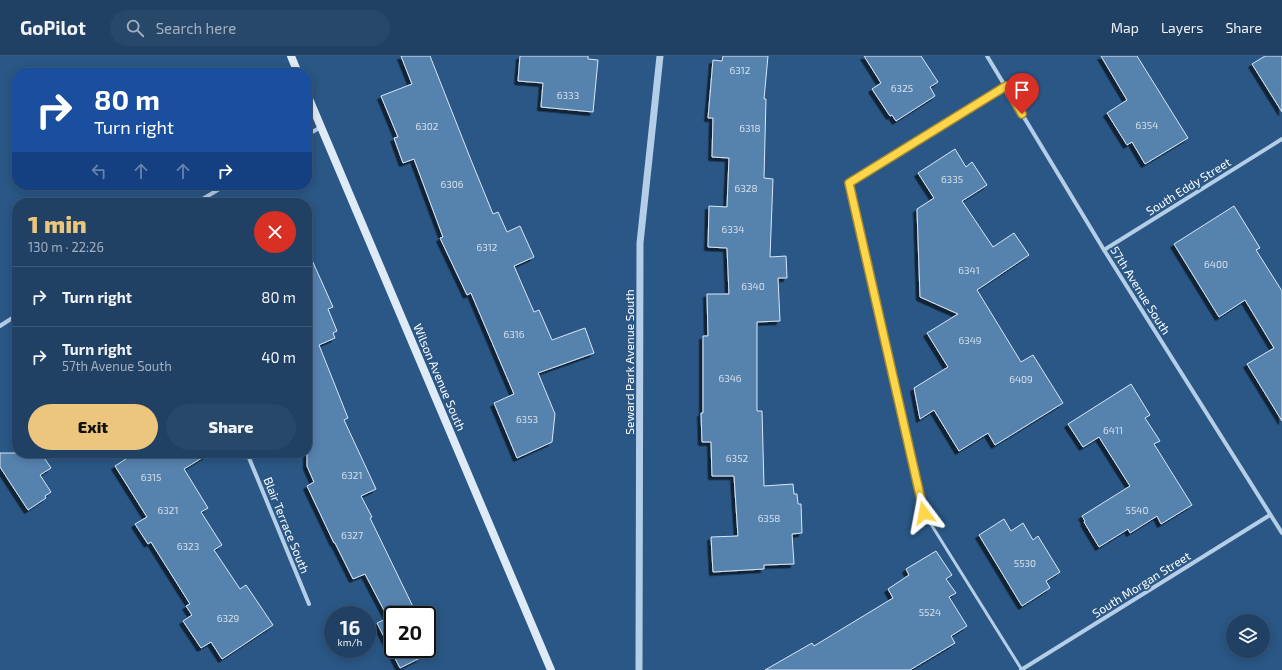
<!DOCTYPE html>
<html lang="en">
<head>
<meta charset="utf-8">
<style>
	:root { --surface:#204164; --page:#28486a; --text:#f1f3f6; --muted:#a2afbf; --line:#3d5a78; --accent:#edc67d }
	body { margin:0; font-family:"Exo 2",sans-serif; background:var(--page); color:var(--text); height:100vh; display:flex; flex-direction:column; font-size:15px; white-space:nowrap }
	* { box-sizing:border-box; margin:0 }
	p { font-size:13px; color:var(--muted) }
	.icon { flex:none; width:22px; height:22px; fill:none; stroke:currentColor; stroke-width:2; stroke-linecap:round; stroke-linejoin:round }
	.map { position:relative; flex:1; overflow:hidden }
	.details { position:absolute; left:12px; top:142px; width:300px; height:260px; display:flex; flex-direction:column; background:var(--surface); border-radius:16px; box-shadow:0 2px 10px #0003,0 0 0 1px var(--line) }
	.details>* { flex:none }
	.hud { position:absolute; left:12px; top:12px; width:300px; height:122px; border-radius:16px; box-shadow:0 2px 10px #0003,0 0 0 1px var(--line); background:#1a4fa0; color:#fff; overflow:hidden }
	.buttons { position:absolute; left:1226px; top:558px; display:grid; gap:8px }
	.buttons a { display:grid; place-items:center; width:44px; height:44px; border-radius:50%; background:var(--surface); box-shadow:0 2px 10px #0003,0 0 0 1px var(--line); font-size:20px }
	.speed { position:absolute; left:324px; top:550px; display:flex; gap:8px; font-size:20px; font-weight:700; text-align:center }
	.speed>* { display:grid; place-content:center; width:52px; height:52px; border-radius:50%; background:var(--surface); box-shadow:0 2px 10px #0003,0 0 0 1px var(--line); line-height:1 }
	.speed small { font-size:10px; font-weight:400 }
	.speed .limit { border:2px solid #111; border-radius:6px; background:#fff; color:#111 }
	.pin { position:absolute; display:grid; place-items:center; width:34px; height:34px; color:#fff; margin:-41px -17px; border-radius:50% 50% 50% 0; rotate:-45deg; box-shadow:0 0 4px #0007 }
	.pin .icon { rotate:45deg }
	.me { position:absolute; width:44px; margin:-22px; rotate:347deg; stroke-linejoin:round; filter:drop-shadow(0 0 3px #0008) }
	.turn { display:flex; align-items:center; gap:14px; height:84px; padding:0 16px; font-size:18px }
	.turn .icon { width:52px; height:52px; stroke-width:2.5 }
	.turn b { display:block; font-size:28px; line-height:34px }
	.lanes { display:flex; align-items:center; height:38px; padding:0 16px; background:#0003; justify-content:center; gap:20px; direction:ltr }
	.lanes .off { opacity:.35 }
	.round { display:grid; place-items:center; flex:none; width:42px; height:42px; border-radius:21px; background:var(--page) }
	.headline { display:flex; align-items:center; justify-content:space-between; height:68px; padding:0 16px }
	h1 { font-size:24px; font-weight:800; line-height:30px; color:var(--accent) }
	.action { display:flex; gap:8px; margin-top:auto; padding:8px 16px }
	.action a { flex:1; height:46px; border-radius:24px; background:var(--accent); color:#111; font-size:16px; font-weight:800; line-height:46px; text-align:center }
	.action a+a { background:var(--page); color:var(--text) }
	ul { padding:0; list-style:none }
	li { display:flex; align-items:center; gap:12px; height:60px; padding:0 16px; border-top:1px solid var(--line) }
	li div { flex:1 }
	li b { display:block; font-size:15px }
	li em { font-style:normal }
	header { display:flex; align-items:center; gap:24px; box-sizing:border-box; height:56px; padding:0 20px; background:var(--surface); border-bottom:1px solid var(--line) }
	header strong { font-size:19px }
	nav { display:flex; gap:22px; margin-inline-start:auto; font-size:14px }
	.search { width:280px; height:36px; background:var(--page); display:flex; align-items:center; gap:10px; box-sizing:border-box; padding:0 14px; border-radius:22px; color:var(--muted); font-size:15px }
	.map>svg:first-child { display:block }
	.building { fill:#5682ae; stroke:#d8e7f6; filter:url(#shadow) }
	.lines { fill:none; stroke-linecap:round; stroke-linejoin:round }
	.service { stroke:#b5cee7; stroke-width:3 }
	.minor { stroke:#b5cee7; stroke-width:4 }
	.tertiary { stroke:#b5cee7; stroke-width:7 }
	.secondary { stroke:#dfeaf7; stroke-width:8 }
	.route-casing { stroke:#a68a30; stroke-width:10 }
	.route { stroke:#ffd54a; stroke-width:7 }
	.labels { text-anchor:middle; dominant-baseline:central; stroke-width:3.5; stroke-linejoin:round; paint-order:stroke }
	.number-label { font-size:10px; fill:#d5e0eb }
	.street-label { font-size:12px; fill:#fff; stroke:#2a5785 }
</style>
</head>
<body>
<header>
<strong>GoPilot</strong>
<div class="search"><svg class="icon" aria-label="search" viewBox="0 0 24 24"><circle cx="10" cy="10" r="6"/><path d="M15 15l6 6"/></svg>Search here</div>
<nav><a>Map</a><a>Layers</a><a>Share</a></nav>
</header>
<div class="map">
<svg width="1282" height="614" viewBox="0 0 1282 614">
	<defs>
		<filter id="shadow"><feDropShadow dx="-3.5" dy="3.5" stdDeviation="0" flood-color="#0009"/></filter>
	</defs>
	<rect width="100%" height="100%" fill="#2a5785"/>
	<g class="building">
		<path d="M 401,0 L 430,0 L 471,104 L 493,158 L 498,156 L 507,176 L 520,170 L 534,201 L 514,210 L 534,256 L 539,254 L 552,284 L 585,272 L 594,297 L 538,317 L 555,358 L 552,386 L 517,402 L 494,347 L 514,338 L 471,237 L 467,239 L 440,182 L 443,181 L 414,103 L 403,107 L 394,82 L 398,81 L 381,40 L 412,28 Z"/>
		<path d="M 520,0 L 588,0 L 588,3 L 598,4 L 593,56 L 541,51 L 543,27 L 518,25 Z"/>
		<path d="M 723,0 L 768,0 L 764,43 L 766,43 L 764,122 L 773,123 L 770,201 L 786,200 L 787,222 L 778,222 L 780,265 L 757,266 L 757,355 L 762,355 L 764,430 L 793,428 L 794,438 L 797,438 L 798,448 L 801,448 L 802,477 L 792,478 L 794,508 L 764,509 L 764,513 L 713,516 L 711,481 L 738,480 L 734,420 L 712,420 L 711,386 L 702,386 L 701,357 L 703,357 L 703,280 L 708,280 L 707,238 L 729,238 L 727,192 L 708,191 L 709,150 L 727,151 L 729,102 L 712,101 L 713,62 L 708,62 L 713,4 L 722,5 Z"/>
		<path d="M 864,0 L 921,0 L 938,26 L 930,31 L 935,40 L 896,65 L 892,59 L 890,60 L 872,33 L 881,27 Z"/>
		<path d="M 1101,0 L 1137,0 L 1188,82 L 1145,108 L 1132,86 L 1127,89 L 1107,57 L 1127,44 Z"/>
		<path d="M 1265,0 L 1282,0 L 1282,56 L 1252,8 Z"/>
		<path d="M 955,93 L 966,111 L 972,106 L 987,129 L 962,145 L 993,191 L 1014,177 L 1029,199 L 977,234 L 1021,306 L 1033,299 L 1063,347 L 995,389 L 988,377 L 959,395 L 934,354 L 920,363 L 914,332 L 948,311 L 927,277 L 958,258 L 920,241 L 917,153 L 934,142 L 918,117 Z"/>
		<path d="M 1234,150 L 1260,192 L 1256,194 L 1282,235 L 1282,365 L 1247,308 L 1274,292 L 1245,244 L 1219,261 L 1174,188 Z"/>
		<path d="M 307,193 L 333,251 L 328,253 L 337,275 L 333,277 L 335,282 L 319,289 L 348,362 L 344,364 L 376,433 L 361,440 L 372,461 L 370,462 L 417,559 L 393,559 L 393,593 L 416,593 L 420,602 L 400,612 L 377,567 L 388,562 L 365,518 L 353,523 L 335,487 L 334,487 L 307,430 L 314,426 L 307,410 Z"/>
		<path d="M 1131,328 L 1150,359 L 1145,362 L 1160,385 L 1154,388 L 1192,449 L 1161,468 L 1157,460 L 1130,477 L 1128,473 L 1099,491 L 1084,466 L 1085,465 L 1082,460 L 1130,430 L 1099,381 L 1083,391 L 1068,368 Z"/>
		<path d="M 0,397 L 41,397 L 51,412 L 40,419 L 51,436 L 45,440 L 46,442 L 28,454 L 0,411 Z"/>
		<path d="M 135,397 L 210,397 L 184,413 L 208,452 L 201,456 L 222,489 L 214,494 L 240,533 L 246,529 L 273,569 L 222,603 L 211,586 L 201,592 L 183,565 L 192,559 L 186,550 L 190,548 L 151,486 L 148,488 L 135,468 L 147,461 L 115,410 Z"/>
		<path d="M 1004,463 L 1011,475 L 1023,467 L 1033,484 L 1038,480 L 1060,516 L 1046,525 L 1050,532 L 1022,550 L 979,479 Z"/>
		<path d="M 936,495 L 952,519 L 946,523 L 956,537 L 949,541 L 967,570 L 951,580 L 955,587 L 910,614 L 765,614 L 812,587 L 814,590 L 893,542 L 888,533 L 909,519 L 906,513 Z"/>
	</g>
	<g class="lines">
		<path class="service" d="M 1006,30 L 849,127 L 924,457 L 1022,614"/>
		<g class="minor">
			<path d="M 987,0 L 1104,194 L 1282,477"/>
			<path d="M 307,79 L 321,71"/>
			<path d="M 196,147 L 226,129"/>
			<path d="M 1104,194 L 1282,83"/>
			<path d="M 0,270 L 17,259"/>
			<path d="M 247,397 L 309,548"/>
			<path d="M 1021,614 L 1270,459"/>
		</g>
		<path class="tertiary" d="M 639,614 L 640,187 L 660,0"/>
		<g class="secondary">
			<path d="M 291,0 L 298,17"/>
			<path d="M 307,38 L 551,614"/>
		</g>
	</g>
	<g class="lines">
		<g class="route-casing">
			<path id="route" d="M 924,457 L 849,127 L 1006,30 L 1022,58"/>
		</g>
		<use href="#route" class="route"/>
	</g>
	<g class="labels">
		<g class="number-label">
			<text x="740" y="14">6312</text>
			<text x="902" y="32">6325</text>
			<text x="568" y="39">6333</text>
			<text x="1147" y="69">6354</text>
			<text x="427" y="70">6302</text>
			<text x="750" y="72">6318</text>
			<text x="952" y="123">6335</text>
			<text x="452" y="128">6306</text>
			<text x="746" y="132">6328</text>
			<text x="733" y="173">6334</text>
			<text x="487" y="191">6312</text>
			<text x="1216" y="208">6400</text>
			<text x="969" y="214">6341</text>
			<text x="753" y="230">6340</text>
			<text x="514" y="278">6316</text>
			<text x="970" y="284">6349</text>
			<text x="730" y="322">6346</text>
			<text x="1021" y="323">6409</text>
			<text x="527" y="363">6353</text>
			<text x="1113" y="374">6411</text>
			<text x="737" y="402">6352</text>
			<text x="352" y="419">6321</text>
			<text x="151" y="421">6315</text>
			<text x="168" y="454">6321</text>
			<text x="1137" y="454">5540</text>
			<text x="769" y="462">6358</text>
			<text x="352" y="479">6327</text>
			<text x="188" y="490">6323</text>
			<text x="1025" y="507">5530</text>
			<text x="930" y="556">5524</text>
			<text x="228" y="562">6329</text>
		</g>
		<g class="street-label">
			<text transform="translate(1188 130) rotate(-32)">South Eddy Street</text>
			<text transform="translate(1141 234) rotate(58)">57th Avenue South</text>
			<text transform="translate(629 306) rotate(-90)">Seward Park Avenue South</text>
			<text transform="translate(440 321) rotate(67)">Wilson Avenue South</text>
			<text transform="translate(287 469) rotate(68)">Blair Terrace South</text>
			<text transform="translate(1141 528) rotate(-32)">South Morgan Street</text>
		</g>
	</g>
</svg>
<div class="buttons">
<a><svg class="icon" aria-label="layers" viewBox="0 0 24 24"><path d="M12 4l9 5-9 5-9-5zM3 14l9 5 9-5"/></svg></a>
</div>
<div class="speed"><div>16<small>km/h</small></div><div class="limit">20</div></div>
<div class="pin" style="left:1022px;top:58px;background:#d93025"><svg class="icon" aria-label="arrive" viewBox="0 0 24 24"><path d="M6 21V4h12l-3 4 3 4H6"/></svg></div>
<svg class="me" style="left:924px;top:457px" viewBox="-20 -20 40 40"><path d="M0-17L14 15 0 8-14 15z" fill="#ffd54a" stroke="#fff" stroke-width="4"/></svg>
<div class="hud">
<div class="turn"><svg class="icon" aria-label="right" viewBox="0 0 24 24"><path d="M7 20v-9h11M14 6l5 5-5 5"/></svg><div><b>80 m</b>Turn right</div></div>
<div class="lanes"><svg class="icon off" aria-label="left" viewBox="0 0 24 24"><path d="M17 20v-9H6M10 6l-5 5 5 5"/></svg><svg class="icon off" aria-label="ahead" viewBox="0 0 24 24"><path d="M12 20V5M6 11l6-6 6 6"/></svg><svg class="icon off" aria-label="ahead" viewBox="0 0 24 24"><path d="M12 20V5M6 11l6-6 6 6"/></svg><svg class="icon" aria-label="right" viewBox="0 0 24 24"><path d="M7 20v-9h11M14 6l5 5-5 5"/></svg></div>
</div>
<section class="details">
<div class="headline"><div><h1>1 min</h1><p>130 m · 22:26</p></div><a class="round" style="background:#d93025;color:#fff"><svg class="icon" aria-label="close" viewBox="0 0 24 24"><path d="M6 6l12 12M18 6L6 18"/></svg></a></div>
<ul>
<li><svg class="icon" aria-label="right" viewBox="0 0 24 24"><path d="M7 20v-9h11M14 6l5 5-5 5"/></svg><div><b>Turn right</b></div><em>80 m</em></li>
<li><svg class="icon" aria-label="right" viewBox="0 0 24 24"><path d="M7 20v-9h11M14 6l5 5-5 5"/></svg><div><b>Turn right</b><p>57th Avenue South</p></div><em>40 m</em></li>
</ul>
<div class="action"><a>Exit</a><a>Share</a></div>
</section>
</div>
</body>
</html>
